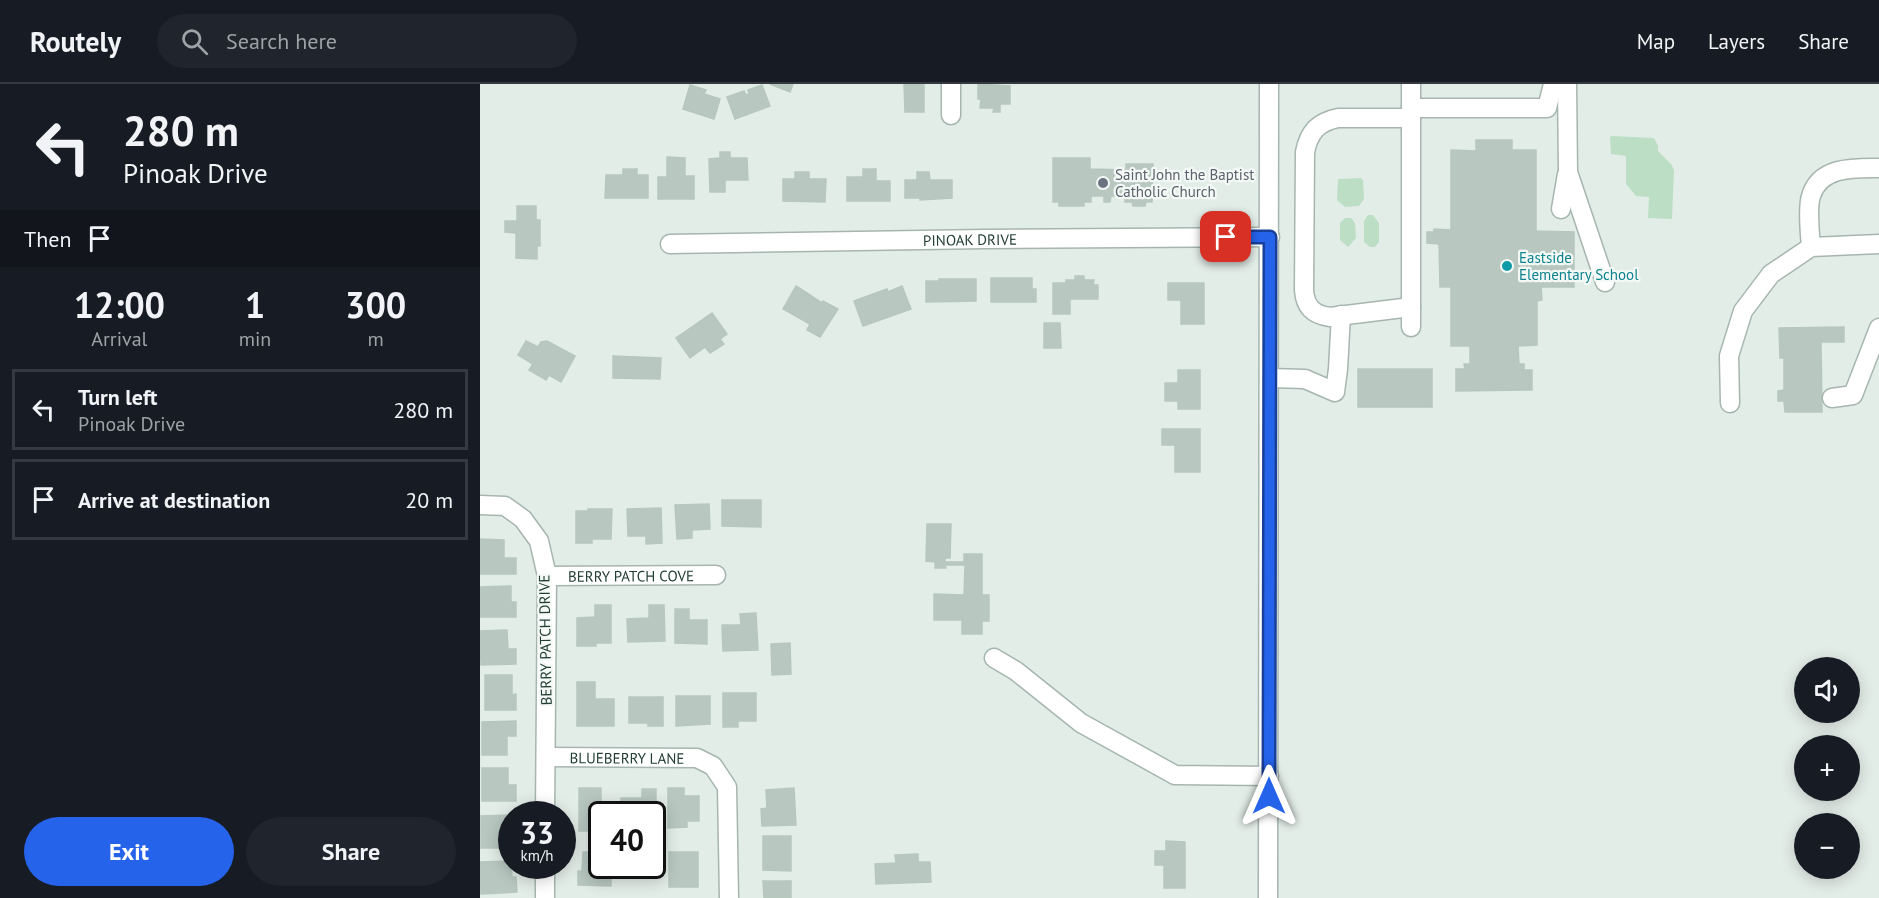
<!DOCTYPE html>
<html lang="en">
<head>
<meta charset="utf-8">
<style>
	:root { --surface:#171b24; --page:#20242c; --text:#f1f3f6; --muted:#9ea1a6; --line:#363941; --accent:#2563eb }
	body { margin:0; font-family:"PT Sans",sans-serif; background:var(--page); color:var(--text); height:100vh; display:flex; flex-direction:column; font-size:22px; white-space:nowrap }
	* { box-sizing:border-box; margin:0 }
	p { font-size:20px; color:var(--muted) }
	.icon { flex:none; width:33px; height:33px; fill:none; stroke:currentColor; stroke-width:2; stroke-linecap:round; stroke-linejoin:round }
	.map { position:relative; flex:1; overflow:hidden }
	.details { display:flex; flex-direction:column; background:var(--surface); width:480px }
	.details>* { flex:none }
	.hud { background:#171b24; color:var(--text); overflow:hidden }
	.controls { position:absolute; left:1314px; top:573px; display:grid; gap:12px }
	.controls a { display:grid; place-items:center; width:66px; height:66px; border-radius:50%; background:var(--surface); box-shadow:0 3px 15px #0003; font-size:30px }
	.speed { position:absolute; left:18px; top:717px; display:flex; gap:12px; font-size:30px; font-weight:700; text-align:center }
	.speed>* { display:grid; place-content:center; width:78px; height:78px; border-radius:50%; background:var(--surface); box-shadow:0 3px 15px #0003; line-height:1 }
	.speed small { font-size:15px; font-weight:400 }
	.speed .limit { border:3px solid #111; border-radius:9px; background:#fff; color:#111 }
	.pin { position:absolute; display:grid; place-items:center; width:51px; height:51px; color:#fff; margin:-26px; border-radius:12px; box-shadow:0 3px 9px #0006 }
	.me { position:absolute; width:66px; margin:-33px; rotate:0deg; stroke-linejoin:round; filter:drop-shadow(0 0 4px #0008) }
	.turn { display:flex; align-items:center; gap:21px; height:126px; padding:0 24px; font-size:27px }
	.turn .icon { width:78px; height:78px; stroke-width:2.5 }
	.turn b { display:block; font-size:42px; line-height:51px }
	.then { display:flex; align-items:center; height:57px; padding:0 24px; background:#0003; gap:12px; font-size:22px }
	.eta { display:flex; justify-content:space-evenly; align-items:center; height:102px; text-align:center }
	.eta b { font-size:36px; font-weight:700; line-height:42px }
	.button { display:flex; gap:12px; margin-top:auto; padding:12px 24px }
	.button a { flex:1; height:69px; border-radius:36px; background:var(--accent); color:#fff; font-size:24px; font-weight:700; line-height:69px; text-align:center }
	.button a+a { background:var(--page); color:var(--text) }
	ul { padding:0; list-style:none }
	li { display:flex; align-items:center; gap:18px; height:81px; margin:0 12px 9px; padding:0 12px; border:3px solid var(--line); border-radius:0px }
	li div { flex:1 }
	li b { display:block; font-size:22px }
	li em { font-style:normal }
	header { display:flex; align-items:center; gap:36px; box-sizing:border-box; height:84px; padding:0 30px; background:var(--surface); border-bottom:2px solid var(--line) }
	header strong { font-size:28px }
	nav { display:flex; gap:33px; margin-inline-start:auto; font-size:21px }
	.search { width:420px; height:54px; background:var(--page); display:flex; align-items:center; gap:15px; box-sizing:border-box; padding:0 21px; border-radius:33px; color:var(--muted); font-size:22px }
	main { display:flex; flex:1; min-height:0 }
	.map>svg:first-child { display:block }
	.green { fill:#bcdec4 }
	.building { fill:#b8c8c1; stroke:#b6c7bf; stroke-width:1.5 }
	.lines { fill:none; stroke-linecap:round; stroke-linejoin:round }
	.minor-casing { stroke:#a6b5af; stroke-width:21 }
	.minor { stroke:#fff; stroke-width:18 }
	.route-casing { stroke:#184099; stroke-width:15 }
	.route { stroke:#2563eb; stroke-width:10 }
	.worship-dot { fill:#6b7280; stroke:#f4f9f6; stroke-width:2 }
	.culture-dot { fill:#0f9aa8; stroke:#f4f9f6; stroke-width:2 }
	.labels { text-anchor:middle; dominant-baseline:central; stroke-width:4.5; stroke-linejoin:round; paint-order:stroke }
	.worship-label { font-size:15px; fill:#5b616d; stroke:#f4f9f6; text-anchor:start }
	.street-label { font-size:15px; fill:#233e35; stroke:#f4f9f6 }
	.culture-label { font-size:15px; fill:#0d838f; stroke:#f4f9f6; text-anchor:start }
</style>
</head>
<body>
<header>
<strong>Routely</strong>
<div class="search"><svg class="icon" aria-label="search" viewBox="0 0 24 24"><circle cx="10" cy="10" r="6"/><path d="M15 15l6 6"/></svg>Search here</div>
<nav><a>Map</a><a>Layers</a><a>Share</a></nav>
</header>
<main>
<section class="details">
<div class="hud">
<div class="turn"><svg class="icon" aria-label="left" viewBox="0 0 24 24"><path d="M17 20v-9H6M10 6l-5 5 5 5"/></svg><div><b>280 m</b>Pinoak Drive</div></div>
<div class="then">Then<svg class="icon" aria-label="arrive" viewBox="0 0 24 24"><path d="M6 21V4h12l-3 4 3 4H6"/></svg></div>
</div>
<div class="eta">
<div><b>12:00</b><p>Arrival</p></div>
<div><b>1</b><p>min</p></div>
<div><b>300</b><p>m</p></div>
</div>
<ul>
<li><svg class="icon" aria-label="left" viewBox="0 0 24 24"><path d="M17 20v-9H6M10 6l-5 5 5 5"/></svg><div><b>Turn left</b><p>Pinoak Drive</p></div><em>280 m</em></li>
<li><svg class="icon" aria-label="arrive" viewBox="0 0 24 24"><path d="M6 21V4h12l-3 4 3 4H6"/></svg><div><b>Arrive at destination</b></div><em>20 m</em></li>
</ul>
<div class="button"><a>Exit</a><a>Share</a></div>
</section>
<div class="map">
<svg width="1399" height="814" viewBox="0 0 1399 814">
	<rect width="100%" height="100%" fill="#e3ede8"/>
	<g class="green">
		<path d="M 1132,52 L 1174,54 L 1178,62 L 1178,67 L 1191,80 L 1194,86 L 1192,135 L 1168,134 L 1169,113 L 1156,112 L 1146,100 L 1146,72 L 1131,70 L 1130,53 Z"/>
		<path d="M 881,94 L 883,96 L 884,115 L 879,122 L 865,123 L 857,116 L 858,95 Z"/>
		<path d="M 888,131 L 893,131 L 899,139 L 899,158 L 895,163 L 890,163 L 884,158 L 884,137 Z"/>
		<path d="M 865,134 L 871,134 L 875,139 L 876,154 L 868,163 L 860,156 L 860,139 Z"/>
	</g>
	<g class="building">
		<path d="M 290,0 L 313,0 L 310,8 Z"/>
		<path d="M 424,0 L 444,1 L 444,28 L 425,28 Z"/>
		<path d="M 498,0 L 530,2 L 530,20 L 520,20 L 520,28 L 513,28 L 514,24 L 500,24 L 501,15 L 498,15 Z"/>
		<path d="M 210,1 L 226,6 L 224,10 L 240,15 L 234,35 L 203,25 Z"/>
		<path d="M 282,1 L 290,22 L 255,35 L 247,13 L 264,7 L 266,11 L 269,10 L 268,6 Z"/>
		<path d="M 996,56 L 1032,56 L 1032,66 L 1056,66 L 1056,147 L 1094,148 L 1094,203 L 1061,203 L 1062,216 L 1057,217 L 1057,261 L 1038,262 L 1039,280 L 1044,280 L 1044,286 L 1052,286 L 1052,306 L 976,307 L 976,285 L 985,285 L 984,280 L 990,280 L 990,262 L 971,262 L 971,203 L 960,203 L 959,160 L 947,159 L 947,148 L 954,148 L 954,145 L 971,146 L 971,66 L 996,67 Z"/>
		<path d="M 240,68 L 250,68 L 250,74 L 267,74 L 268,96 L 245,96 L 245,108 L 230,108 L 229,75 L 240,74 Z"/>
		<path d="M 187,73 L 205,74 L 205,92 L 214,92 L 214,115 L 178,115 L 178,93 L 187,93 Z"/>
		<path d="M 573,74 L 610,74 L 610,85 L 646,86 L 646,80 L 673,80 L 672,118 L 666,118 L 665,122 L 653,122 L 652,118 L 645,118 L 645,112 L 631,112 L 630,118 L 624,118 L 624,112 L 611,112 L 611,118 L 604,118 L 604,122 L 579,122 L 579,118 L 573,118 Z"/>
		<path d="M 143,85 L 157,85 L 157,91 L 168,91 L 168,114 L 125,114 L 126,91 L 143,91 Z"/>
		<path d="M 383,85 L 396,85 L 396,97 L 410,97 L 410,117 L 367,117 L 367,93 L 383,93 Z"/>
		<path d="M 315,88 L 329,88 L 329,95 L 346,95 L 345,118 L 303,117 L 303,95 L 315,95 Z"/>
		<path d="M 437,88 L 449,88 L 450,96 L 472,96 L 472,114 L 440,116 L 440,114 L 425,114 L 425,96 L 437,96 Z"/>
		<path d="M 37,122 L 56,122 L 56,136 L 60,136 L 60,162 L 57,162 L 57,175 L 36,174 L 36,149 L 25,148 L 25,137 L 37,137 Z"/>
		<path d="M 595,192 L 604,192 L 604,196 L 614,196 L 613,201 L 618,201 L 618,215 L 590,215 L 590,230 L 573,230 L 573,199 L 586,199 L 586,196 L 595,196 Z"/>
		<path d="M 511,194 L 552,194 L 552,205 L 556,205 L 556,218 L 511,218 Z"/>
		<path d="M 459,195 L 496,195 L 496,217 L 446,218 L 446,197 L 459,197 Z"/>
		<path d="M 688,199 L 724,199 L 724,240 L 701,240 L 701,216 L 688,216 Z"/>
		<path d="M 316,202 L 342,219 L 343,217 L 358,225 L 340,253 L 327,246 L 330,240 L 303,225 Z"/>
		<path d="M 422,202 L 431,225 L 383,242 L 374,217 L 407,205 L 408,208 Z"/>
		<path d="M 232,229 L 247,250 L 240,255 L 244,260 L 230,269 L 225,263 L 210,274 L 196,254 Z"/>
		<path d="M 564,239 L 580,239 L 581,264 L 564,264 Z"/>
		<path d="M 1364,243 L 1364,258 L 1341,258 L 1342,328 L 1305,328 L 1304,317 L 1298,317 L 1298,307 L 1304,306 L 1304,274 L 1300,274 L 1299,244 Z"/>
		<path d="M 46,257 L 58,263 L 61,258 L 67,257 L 95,272 L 81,298 L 69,291 L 66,296 L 49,286 L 53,280 L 38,271 Z"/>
		<path d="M 133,272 L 181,274 L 180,295 L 133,294 Z"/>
		<rect x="878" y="285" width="74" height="38"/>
		<path d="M 698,286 L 720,286 L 720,325 L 698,325 L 698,317 L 685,317 L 685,299 L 698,299 Z"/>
		<path d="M 682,345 L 720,345 L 720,388 L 695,388 L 695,361 L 682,361 Z"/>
		<path d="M 242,416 L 281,416 L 281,443 L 242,442 Z"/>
		<path d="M 229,420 L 230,445 L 212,446 L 212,454 L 197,455 L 195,421 Z"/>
		<path d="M 181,424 L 182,459 L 166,460 L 166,452 L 148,452 L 147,425 Z"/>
		<path d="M 108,425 L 132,425 L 131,455 L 112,455 L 112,459 L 96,459 L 96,427 L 108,427 Z"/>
		<path d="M 447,440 L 471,440 L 470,474 L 465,474 L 465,478 L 484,478 L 484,470 L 502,470 L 502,511 L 509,511 L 509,537 L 502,537 L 502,550 L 482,550 L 482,536 L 454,536 L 454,510 L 484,511 L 485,481 L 465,481 L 466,484 L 455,484 L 455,478 L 446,477 Z"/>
		<path d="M 0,455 L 24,456 L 24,474 L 36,474 L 36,490 L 0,490 Z"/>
		<path d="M 31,502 L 31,518 L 36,518 L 36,533 L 0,533 L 0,503 Z"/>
		<path d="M 115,521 L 131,521 L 131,559 L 116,559 L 116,562 L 97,562 L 97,534 L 115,533 Z"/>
		<path d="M 169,521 L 184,521 L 185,557 L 148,558 L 147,535 L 169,534 Z"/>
		<path d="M 195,525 L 209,525 L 209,536 L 227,536 L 227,560 L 195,559 Z"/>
		<path d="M 276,529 L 278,566 L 243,567 L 242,541 L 261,541 L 260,530 Z"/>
		<path d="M 27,546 L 28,565 L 36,565 L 36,580 L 1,581 L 0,547 Z"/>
		<path d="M 310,559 L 311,590 L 292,591 L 291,560 Z"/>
		<path d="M 5,591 L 32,591 L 32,611 L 36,610 L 36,626 L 5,626 Z"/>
		<path d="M 97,598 L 115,598 L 115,615 L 134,615 L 134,642 L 97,642 Z"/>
		<path d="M 243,609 L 276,609 L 276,637 L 258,637 L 258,643 L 243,643 Z"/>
		<path d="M 196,612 L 230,612 L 230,640 L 196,642 Z"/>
		<path d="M 149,613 L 183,613 L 183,642 L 168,642 L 168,639 L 149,639 Z"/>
		<path d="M 36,637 L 36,652 L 27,652 L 27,671 L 2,671 L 2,638 Z"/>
		<path d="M 2,684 L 28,684 L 28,701 L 36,701 L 36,717 L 2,717 Z"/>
		<path d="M 99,704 L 121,704 L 121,725 L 131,725 L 131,730 L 122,730 L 121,747 L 99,747 Z"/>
		<path d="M 188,704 L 204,704 L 204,712 L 219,712 L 219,737 L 207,737 L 207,743 L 188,744 Z"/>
		<path d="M 314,704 L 316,741 L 282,742 L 281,725 L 287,724 L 286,706 Z"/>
		<path d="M 162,705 L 176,705 L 176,739 L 172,739 L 172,730 L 141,730 L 141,714 L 162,714 Z"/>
		<path d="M 32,731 L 32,746 L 26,746 L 26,764 L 1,764 L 1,732 Z"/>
		<path d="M 283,752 L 311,752 L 311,787 L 283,786 Z"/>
		<path d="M 686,757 L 705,758 L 705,804 L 684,804 L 684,781 L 675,781 L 675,767 L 686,767 Z"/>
		<path d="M 103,768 L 122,768 L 122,782 L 131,782 L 131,802 L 98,801 L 98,787 L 102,787 Z"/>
		<rect x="189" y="768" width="29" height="35"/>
		<path d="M 438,770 L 438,778 L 450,778 L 451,798 L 396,800 L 395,780 L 416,779 L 415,771 Z"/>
		<path d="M 31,777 L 32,793 L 36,793 L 37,808 L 1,810 L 0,778 Z"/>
		<path d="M 283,797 L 311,797 L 311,814 L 284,814 Z"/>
	</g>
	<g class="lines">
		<g class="minor-casing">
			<g id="minor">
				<path d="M 471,0 L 471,31"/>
				<path d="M 931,0 L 931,243"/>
				<path d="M 1087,0 L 1088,88 L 1125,198"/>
				<path d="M 931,24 L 1067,24 L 1073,0"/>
				<path d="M 931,34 L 858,34 C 838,38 829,48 825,68 L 824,206 C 825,223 834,231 850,233 L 931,223"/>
				<path d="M 1081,125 L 1087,90"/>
				<path id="s1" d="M 190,160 L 505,155 L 790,153"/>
				<path d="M 1331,163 C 1330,150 1327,124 1331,112 C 1340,82 1374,84 1399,84"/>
				<path d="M 790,294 L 825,295 L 855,308 L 858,285 L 861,231"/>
				<path d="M 1352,314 L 1373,311 L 1399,244"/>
				<path d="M 1250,319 L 1249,272 L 1263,227 L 1291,190 L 1331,163 L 1399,160"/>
				<path d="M 0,421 L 25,422 L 43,435 L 59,457 L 67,492 L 65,730"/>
				<path id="s2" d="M 67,492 L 236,491"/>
				<path d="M 514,574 L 536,587 L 601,639 L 695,691 L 789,692"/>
				<path id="s3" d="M 66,673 L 217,674 L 233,682 L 247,703 L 249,814"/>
				<path d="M 65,814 L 65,782"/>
				<path d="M 788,814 L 789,0"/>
			</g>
		</g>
		<use href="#minor" class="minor"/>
	</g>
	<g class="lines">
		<g class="route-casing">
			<path id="route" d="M 746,153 L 790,153 L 789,712"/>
		</g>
		<use href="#route" class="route"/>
	</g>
	<circle class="worship-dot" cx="623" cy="99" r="6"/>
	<circle class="culture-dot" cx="1027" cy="182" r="6"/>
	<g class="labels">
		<g class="worship-label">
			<text x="635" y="90">Saint John the Baptist<tspan x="635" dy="17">Catholic Church</tspan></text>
		</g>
		<g class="street-label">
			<text stroke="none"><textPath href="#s1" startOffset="300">PINOAK DRIVE</textPath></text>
			<text stroke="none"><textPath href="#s2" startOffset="84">BERRY PATCH COVE</textPath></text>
			<text transform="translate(65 556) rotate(-91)">BERRY PATCH DRIVE</text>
			<text stroke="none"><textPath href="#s3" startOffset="81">BLUEBERRY LANE</textPath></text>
		</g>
		<g class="culture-label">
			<text x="1039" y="173">Eastside<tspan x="1039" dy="17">Elementary School</tspan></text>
		</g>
	</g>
</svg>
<div class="controls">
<a><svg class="icon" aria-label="sound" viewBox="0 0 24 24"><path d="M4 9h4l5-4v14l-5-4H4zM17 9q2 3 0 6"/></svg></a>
<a>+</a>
<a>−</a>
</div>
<div class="speed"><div>33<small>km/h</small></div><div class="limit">40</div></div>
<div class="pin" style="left:746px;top:153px;background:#d93025"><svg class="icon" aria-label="arrive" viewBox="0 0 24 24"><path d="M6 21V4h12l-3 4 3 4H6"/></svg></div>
<svg class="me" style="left:789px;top:712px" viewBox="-20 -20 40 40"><path d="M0-17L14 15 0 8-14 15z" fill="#2563eb" stroke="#fff" stroke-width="4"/></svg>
</div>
</main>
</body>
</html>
